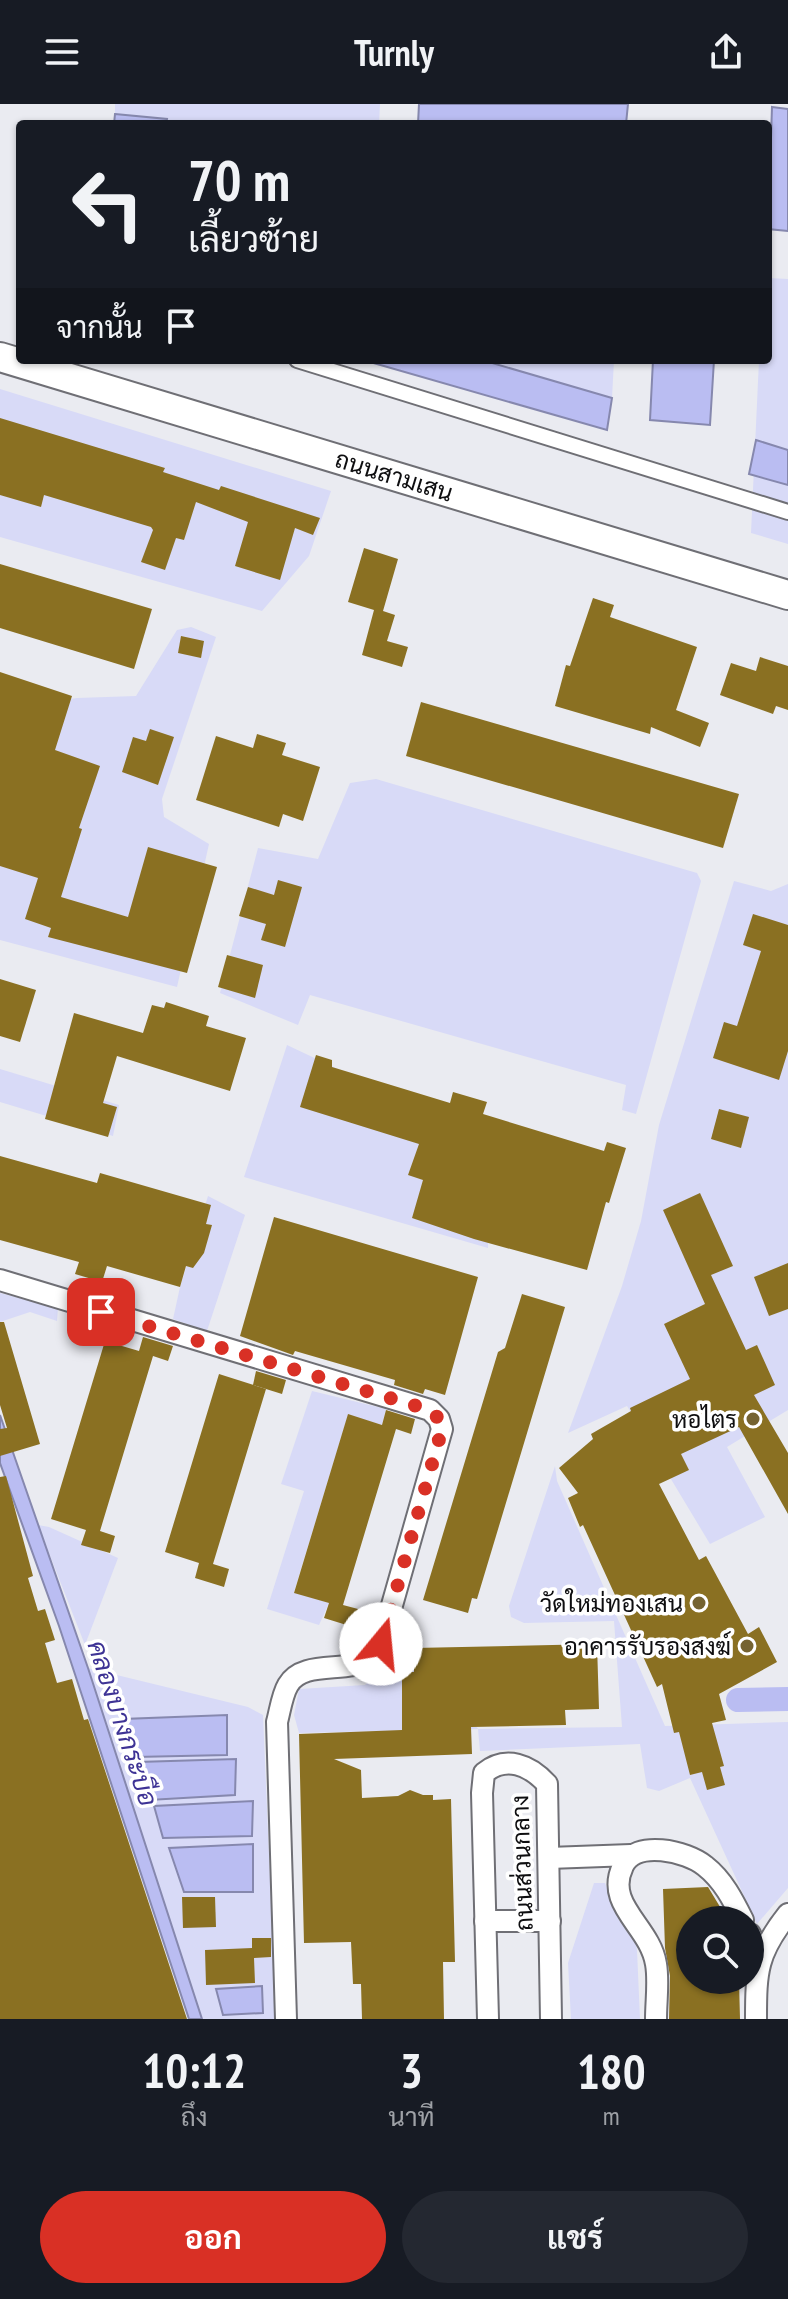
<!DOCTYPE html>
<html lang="th">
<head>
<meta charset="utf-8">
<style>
	:root { --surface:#171b24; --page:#242831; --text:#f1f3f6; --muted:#9ea1a6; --accent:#d93025 }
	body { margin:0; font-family:"PT Sans Narrow",Sarabun,sans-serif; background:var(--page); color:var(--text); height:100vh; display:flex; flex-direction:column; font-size:30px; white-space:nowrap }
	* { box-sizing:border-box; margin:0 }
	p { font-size:26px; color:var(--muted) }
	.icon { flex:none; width:44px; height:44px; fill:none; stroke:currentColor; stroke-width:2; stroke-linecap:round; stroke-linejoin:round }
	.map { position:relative; height:1915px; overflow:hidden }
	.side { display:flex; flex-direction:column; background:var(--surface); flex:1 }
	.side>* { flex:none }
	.top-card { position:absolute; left:16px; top:16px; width:756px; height:244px; border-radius:8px; box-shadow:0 2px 6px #0004; background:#171b24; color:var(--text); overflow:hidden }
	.controls { position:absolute; left:676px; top:1802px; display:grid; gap:16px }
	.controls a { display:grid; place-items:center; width:88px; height:88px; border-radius:50%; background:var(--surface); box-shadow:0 2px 6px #0004; font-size:40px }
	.pin { position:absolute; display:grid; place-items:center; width:68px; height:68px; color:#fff; margin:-34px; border-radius:16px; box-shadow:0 4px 12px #0006 }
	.me { position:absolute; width:88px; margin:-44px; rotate:17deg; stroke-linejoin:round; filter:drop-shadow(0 0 6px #0008) }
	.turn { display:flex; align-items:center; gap:28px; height:168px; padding:0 40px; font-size:36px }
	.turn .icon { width:104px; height:104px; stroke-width:2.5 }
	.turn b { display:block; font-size:56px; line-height:68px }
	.then { display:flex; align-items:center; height:76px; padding:0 40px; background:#0003; gap:16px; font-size:30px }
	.eta { display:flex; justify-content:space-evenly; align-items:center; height:136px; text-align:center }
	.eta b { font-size:48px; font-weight:700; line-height:56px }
	.primary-button { display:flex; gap:16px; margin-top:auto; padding:16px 40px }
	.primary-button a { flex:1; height:92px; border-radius:48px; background:var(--accent); color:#fff; font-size:32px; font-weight:700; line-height:92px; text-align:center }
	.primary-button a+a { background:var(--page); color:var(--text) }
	header { display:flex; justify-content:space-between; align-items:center; height:104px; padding:0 40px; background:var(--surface); font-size:36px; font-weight:700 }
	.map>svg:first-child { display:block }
	.green { fill:#d8daf7 }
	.water { fill:#babdf2; stroke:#8688ae; stroke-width:2 }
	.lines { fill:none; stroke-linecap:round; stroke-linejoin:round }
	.canal { stroke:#babdf2; stroke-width:24 }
	.building { fill:#8a7022 }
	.pedestrian-casing { stroke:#6f6f75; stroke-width:18 }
	.minor-casing { stroke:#6f6f75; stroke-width:24 }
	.secondary-casing { stroke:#6f6f75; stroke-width:32 }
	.pedestrian { stroke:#fff; stroke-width:14 }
	.minor { stroke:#fff; stroke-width:20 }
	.secondary { stroke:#fff; stroke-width:28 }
	.route { stroke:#d93025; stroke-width:14; stroke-dasharray:0 25.2 }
	.poi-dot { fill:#756331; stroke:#fff; stroke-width:3 }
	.labels { text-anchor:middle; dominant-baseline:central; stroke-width:7; stroke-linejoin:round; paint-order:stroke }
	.street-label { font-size:24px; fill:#0e0e10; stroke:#fff }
	.poi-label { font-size:24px; fill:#0e0e10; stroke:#fff; text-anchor:end }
	.water-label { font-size:26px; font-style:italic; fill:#3e3395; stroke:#fff }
</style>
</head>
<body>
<header><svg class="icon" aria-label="menu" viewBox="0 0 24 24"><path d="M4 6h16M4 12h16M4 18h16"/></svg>Turnly<svg class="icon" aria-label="share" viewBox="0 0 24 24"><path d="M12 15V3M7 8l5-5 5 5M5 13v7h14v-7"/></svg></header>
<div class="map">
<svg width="788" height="1915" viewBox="0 0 788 1915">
	<rect width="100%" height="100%" fill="#eaebf1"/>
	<g class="green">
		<path d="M 115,0 L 380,0 L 379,20 L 166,20 L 166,15 L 115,10 Z"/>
		<path d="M 768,174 L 788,175 L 788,440 L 751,429 L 759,256 L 768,256 Z"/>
		<path d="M 482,256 L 614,256 L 612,294 Z"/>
		<path d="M 0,285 L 331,387 L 309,452 L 262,507 L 0,433 Z"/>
		<path d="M 191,523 L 216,533 L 162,695 L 164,713 L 209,740 L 177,883 L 0,836 L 0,605 L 77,594 L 136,592 L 177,526 Z"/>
		<path d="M 376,675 L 697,769 L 701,777 L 636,1010 L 622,1006 L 626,981 L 310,891 L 298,921 L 220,889 L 258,744 L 318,755 L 350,679 Z"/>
		<path d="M 734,777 L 771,787 L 788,780 L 788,1306 L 727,1343 L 765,1413 L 710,1440 L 627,1302 L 568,1329 L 622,1182 L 641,1117 L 659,1021 Z"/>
		<path d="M 287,941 L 490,1037 L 488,1144 L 244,1073 Z"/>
		<path d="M 0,965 L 119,1001 L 113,1032 L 0,998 Z"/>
		<path d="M 208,1092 L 245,1111 L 207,1227 L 173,1215 L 180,1183 Z"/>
		<path d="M 0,1189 L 58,1204 L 57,1217 L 30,1208 L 0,1218 Z"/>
		<path d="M 312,1287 L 386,1305 L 382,1321 L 348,1311 L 294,1488 L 329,1499 L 319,1521 L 267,1505 L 304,1387 L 281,1380 Z"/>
		<path d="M 555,1362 L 557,1377 L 665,1622 L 788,1618 L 788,1784 L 757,1820 L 690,1674 L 659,1687 L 647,1684 L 640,1640 L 480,1647 L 478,1625 L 299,1629 L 294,1611 L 299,1585 L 365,1581 L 397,1549 L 426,1548 L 478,1625 L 622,1623 L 614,1517 L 524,1519 L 511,1513 L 509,1502 Z"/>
		<path d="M 38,1421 L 49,1423 L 118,1454 L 85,1541 Z"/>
		<path d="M 88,1564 L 248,1603 L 263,1611 L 276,1915 L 202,1915 Z"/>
		<path d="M 594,1779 L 605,1779 L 619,1816 L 634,1829 L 637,1846 L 640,1915 L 571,1915 L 568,1859 Z"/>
	</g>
	<g class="water">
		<path d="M 419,0 L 628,0 L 626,20 L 418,20 Z"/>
		<path d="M 772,3 L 788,5 L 788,127 L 768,125 Z"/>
		<path d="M 115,10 L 167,15 L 166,20 L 114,20 Z"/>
		<path d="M 363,256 L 482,256 L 612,294 L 607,326 Z"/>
		<path d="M 653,256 L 714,256 L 710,321 L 650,316 Z"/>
		<path d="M 756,336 L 788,346 L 788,381 L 749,370 Z"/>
		<path d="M 0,1311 L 88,1564 L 202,1915 L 189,1915 L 59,1522 L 0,1359 Z"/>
		<path d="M 227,1611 L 227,1651 L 135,1653 L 123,1615 Z"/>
		<path d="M 236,1655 L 235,1691 L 149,1696 L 138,1658 Z"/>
		<path d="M 253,1697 L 252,1732 L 163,1734 L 154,1702 Z"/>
		<path d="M 253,1740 L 253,1788 L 184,1788 L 169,1744 Z"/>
		<path d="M 262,1882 L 263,1909 L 223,1911 L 216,1885 Z"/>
	</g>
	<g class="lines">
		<path class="canal" d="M 738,1596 L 788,1595"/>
	</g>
	<g class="building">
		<path d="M 0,314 L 165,364 L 163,368 L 219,386 L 221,382 L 320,414 L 313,431 L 295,424 L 280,476 L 235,462 L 248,418 L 196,398 L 184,436 L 176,434 L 165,466 L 141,458 L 153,426 L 151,423 L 44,391 L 41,403 L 0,391 Z"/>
		<path d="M 364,444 L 398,455 L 383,507 L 395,511 L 387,537 L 408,543 L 402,563 L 362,551 L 374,506 L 348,498 Z"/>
		<path d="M 0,460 L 152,505 L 134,565 L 0,524 Z"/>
		<path d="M 593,494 L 614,501 L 610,513 L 697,543 L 676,606 L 709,619 L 700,643 L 651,623 L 650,630 L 555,602 L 566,561 L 570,562 Z"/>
		<path d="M 181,532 L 204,537 L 201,554 L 178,549 Z"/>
		<path d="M 760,553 L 788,562 L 788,606 L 776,602 L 773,610 L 720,591 L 731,559 L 756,567 Z"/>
		<path d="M 0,568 L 72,592 L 55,646 L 100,662 L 79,724 L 82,725 L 61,793 L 128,813 L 148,743 L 217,763 L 187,869 L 48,833 L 51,824 L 25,815 L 38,774 L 0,762 Z"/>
		<path d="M 421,598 L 739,690 L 723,744 L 406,652 Z"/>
		<path d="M 150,625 L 174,633 L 158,681 L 122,668 L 133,633 L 146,637 Z"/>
		<path d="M 257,630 L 286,639 L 282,651 L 320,663 L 303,717 L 283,710 L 279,723 L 196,696 L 216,632 L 253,644 Z"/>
		<path d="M 278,776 L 302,783 L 285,843 L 261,836 L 266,820 L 239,812 L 248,783 L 274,791 Z"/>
		<path d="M 753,810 L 788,821 L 788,947 L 779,976 L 713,954 L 724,918 L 737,922 L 761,847 L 743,841 Z"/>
		<path d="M 227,851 L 263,861 L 255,894 L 218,883 Z"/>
		<path d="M 0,875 L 36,886 L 20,938 L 0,932 Z"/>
		<path d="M 166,898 L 209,912 L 206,922 L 246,934 L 230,987 L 117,952 L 103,999 L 117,1003 L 108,1033 L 45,1015 L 74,909 L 143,929 L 152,901 L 164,904 Z"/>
		<path d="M 316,951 L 332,956 L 332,963 L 450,999 L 453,988 L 487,998 L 483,1010 L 604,1047 L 607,1038 L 626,1044 L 609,1099 L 606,1098 L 587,1166 L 474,1135 L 412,1114 L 423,1076 L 408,1071 L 419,1040 L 300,1003 Z"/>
		<path d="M 719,1005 L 749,1013 L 741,1044 L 711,1035 Z"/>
		<path d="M 0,1052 L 97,1079 L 100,1069 L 211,1101 L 206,1120 L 212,1121 L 204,1149 L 193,1164 L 186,1162 L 180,1183 L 107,1162 L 102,1178 L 75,1170 L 79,1158 L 0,1136 Z"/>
		<path d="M 700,1089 L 733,1162 L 711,1171 L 746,1246 L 757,1241 L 775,1281 L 754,1291 L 788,1349 L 788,1410 L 739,1323 L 681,1350 L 689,1366 L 659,1380 L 699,1456 L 706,1452 L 748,1530 L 759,1523 L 777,1558 L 719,1590 L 726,1616 L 712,1619 L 724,1662 L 720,1663 L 725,1681 L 707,1686 L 702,1668 L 690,1671 L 679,1628 L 674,1629 L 662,1580 L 657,1583 L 583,1421 L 580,1423 L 568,1394 L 578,1389 L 559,1364 L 593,1335 L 591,1330 L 631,1307 L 630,1304 L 690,1275 L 664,1220 L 705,1200 L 663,1106 Z"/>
		<path d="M 274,1113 L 478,1173 L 445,1291 L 425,1285 L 423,1290 L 394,1281 L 395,1276 L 295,1247 L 293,1251 L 240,1232 Z"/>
		<path d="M 788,1159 L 788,1205 L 769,1212 L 754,1173 Z"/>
		<path d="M 522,1190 L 565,1203 L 477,1495 L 472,1494 L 468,1509 L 423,1496 L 498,1248 L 505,1244 Z"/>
		<path d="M 0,1218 L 4,1218 L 40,1340 L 0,1352 L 0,1325 L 7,1324 L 0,1301 Z"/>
		<path d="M 143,1233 L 173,1242 L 168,1257 L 153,1252 L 100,1427 L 115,1432 L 110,1449 L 81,1441 L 86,1426 L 51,1415 L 105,1237 L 139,1247 Z"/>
		<path d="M 256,1267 L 286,1276 L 282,1290 L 253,1281 Z"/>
		<path d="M 219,1270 L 266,1285 L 213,1460 L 229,1465 L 224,1483 L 195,1474 L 199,1459 L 165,1448 Z"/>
		<path d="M 386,1306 L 415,1315 L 411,1330 L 396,1325 L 343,1501 L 358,1505 L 353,1523 L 324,1514 L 329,1499 L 294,1489 L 348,1310 L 382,1321 Z"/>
		<path d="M 6,1372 L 33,1472 L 28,1474 L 38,1507 L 45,1505 L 55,1536 L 45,1539 L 57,1579 L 72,1575 L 84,1616 L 88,1615 L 187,1915 L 0,1915 L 0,1373 Z"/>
		<path d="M 597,1540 L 599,1605 L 565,1606 L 566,1621 L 471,1623 L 472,1650 L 334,1655 L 361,1666 L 362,1694 L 398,1692 L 410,1686 L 423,1691 L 433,1691 L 433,1696 L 451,1695 L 455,1858 L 443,1858 L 444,1915 L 362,1915 L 361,1880 L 353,1880 L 351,1838 L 304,1839 L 299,1630 L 402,1626 L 402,1568 L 414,1568 L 414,1544 Z"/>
		<path d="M 708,1783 L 728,1816 L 690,1816 L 690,1876 L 739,1876 L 740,1915 L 669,1915 L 670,1872 L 665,1844 L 663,1785 Z"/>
		<path d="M 182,1793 L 215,1793 L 216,1823 L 183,1824 Z"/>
		<path d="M 252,1834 L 271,1834 L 271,1853 L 254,1854 L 255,1879 L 206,1881 L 205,1846 L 252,1844 Z"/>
	</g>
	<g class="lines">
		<g class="pedestrian-casing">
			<path id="pedestrian" d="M 297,256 L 788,408"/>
		</g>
		<g class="minor-casing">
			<g id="minor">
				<path d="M 0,1176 L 430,1306 L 439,1315 L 442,1325 L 381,1540 C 378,1544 374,1551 370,1555 C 347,1570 303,1555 288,1581 C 282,1591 280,1607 277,1618 L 286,1915"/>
				<path d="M 549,1754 L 631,1751"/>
				<path d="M 485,1817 L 550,1817"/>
				<path d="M 750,1830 L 761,1853"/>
				<path d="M 488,1915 L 482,1689 L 484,1669 C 506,1651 530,1661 547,1680 L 551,1915"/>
				<path d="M 656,1915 C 656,1897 659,1877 656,1860 C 650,1822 604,1801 623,1762 C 635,1735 687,1747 705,1762 C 723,1776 733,1796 743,1816"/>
				<path d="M 756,1915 C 756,1867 757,1849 788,1810"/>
			</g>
		</g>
		<g class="secondary-casing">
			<path id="secondary" d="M 0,253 L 788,491"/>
		</g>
		<use href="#pedestrian" class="pedestrian"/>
		<use href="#minor" class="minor"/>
		<use href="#secondary" class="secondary"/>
	</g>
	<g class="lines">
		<path class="route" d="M 101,1208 L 430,1306 L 439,1315 L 442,1325 L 381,1540"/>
	</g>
	<g class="poi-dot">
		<circle cx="753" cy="1315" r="8"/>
		<circle cx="699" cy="1499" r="8"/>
		<circle cx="747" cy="1542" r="8"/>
	</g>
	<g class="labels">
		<g class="street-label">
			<text transform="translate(394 372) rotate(17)">ถนนสามเสน</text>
			<text transform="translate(522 1759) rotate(-92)">ถนนส่วนกลาง</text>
		</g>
		<g class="poi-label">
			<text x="737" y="1315">หอไตร</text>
			<text x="683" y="1499">วัดใหม่ทองเสน</text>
			<text x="731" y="1542">อาคารรับรองสงฆ์</text>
		</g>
		<g class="water-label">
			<text transform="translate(123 1619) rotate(72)">คลองบางกระบือ</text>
		</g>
	</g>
</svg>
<div class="controls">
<a><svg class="icon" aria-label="search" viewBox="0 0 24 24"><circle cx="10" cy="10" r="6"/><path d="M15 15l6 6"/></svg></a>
</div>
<div class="pin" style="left:101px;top:1208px;background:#d93025"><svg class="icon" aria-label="arrive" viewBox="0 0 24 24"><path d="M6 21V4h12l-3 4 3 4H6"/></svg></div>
<svg class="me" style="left:381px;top:1540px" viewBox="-20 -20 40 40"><circle r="19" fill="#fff"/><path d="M0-13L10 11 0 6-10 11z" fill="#d93025"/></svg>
<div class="top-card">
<div class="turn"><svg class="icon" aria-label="left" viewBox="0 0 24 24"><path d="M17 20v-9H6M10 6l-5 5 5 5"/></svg><div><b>70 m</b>เลี้ยวซ้าย</div></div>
<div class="then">จากนั้น<svg class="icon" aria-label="arrive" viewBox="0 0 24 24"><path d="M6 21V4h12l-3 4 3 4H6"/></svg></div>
</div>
</div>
<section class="side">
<div class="eta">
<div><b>10:12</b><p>ถึง</p></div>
<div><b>3</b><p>นาที</p></div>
<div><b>180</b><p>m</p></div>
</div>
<div class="primary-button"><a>ออก</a><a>แชร์</a></div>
</section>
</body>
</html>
